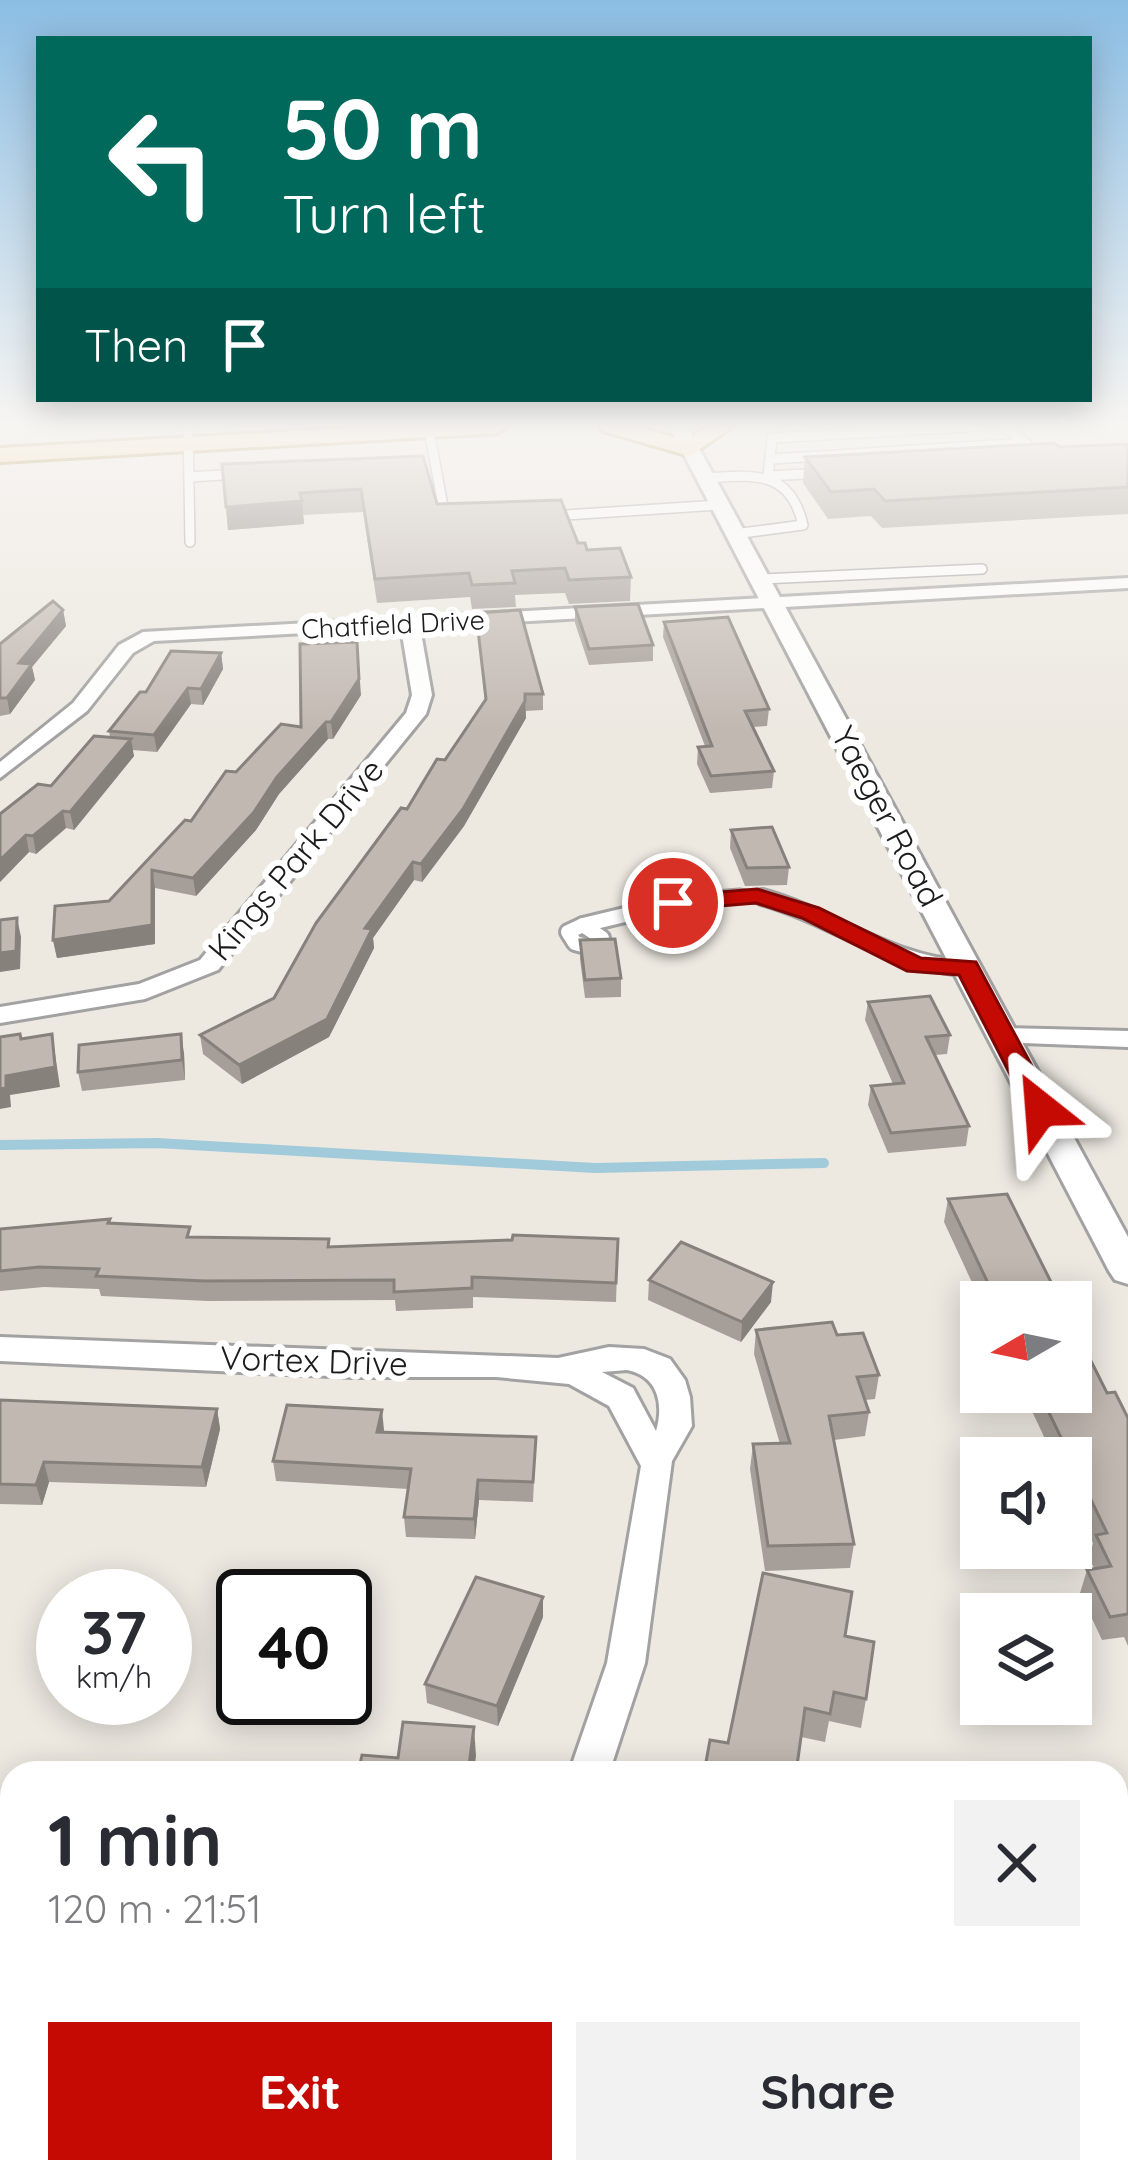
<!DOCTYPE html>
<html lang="en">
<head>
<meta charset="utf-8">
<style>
	:root { --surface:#fff; --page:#f2f2f3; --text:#2b2b33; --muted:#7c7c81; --accent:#c40a03 }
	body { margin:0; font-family:Quicksand,sans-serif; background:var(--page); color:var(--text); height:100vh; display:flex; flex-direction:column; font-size:45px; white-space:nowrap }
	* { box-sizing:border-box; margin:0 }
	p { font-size:39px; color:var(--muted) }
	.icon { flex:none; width:66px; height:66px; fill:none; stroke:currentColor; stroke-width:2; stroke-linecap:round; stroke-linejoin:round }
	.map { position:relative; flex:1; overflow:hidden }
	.panel { position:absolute; left:0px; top:1761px; width:1128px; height:423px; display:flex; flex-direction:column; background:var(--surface); border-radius:36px 36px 0 0; box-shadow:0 6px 30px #0003 }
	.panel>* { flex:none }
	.top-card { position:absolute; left:36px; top:36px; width:1056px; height:366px; border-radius:0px; box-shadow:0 6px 30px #0003; background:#00695c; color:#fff; overflow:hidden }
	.needle { width:78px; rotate:261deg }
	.tools { position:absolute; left:960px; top:1281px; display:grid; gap:24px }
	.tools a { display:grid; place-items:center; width:132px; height:132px; border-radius:0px; background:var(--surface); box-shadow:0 6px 30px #0003; font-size:60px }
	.speed { position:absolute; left:36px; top:1569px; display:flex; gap:24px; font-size:60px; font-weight:700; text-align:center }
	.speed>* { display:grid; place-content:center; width:156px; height:156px; border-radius:50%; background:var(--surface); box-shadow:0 6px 30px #0003; line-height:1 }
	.speed small { font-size:30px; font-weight:400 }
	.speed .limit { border:6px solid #111; border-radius:18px; background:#fff; color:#111 }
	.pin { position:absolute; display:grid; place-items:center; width:102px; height:102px; color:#fff; margin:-51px; border:6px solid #fff; border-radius:50%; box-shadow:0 3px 12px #0007 }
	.me { position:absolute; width:132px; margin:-66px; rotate:332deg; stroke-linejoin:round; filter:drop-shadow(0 0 9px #0008) }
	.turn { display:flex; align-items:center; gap:42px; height:252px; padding:0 48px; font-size:54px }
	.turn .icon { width:156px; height:156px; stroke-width:2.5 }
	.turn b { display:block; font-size:84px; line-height:102px }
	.then { display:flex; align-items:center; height:114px; padding:0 48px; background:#0003; gap:24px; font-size:45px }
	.round { display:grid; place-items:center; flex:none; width:126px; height:126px; border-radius:0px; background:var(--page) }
	.headline { display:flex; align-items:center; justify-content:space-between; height:204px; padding:0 48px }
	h1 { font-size:72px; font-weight:700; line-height:90px }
	.button { display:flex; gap:24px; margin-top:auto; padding:24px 48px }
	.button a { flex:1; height:138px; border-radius:0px; background:var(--accent); color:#fff; font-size:48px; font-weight:700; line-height:138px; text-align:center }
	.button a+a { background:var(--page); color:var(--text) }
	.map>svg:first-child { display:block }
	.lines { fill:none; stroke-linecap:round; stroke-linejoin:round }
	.stream { stroke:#a1cbdb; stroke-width:10 }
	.service-far2-casing { stroke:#a2a2a2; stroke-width:12 }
	.service-far1-casing { stroke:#a2a2a2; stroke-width:15 }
	.service-casing { stroke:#a2a2a2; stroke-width:20 }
	.minor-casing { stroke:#a2a2a2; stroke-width:6 }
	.tertiary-casing { stroke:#a2a2a2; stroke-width:6 }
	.primary-casing { stroke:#916702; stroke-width:6 }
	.service-far2 { stroke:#fff; stroke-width:9 }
	.service-far1 { stroke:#fff; stroke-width:10 }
	.service { stroke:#fff; stroke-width:14 }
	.minor { fill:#fff; fill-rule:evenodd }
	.tertiary { fill:#fff; fill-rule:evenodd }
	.primary { fill:#fad499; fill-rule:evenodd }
	.wall { fill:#a69e98 }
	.shaded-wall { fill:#87817c }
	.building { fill:#c1b8b1; stroke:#87817c; stroke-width:3 }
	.route { fill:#c40a03; stroke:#7f0602; stroke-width:3 }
	.labels { text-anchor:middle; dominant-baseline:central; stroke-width:12; stroke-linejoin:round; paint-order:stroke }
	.far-street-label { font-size:27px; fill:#1b1b1b; stroke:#fff }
	.street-label { font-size:33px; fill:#1b1b1b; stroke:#fff }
</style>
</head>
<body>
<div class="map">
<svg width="1128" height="2183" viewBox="0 0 1128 2183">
	<rect width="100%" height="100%" fill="#ede9e1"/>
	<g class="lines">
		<path class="stream" d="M 0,1145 L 157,1143 L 595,1168 L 824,1163"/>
		<g class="service-far2-casing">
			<g id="service-far2">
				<path d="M 188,426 L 190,542"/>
				<path d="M 1003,426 L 1026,443"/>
				<path d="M 429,430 L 445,517"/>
				<path d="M 772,459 L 1026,443"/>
				<path d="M 822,473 L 768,476 L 772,438 L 984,426"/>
				<path d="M 189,477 L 238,474"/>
				<path d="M 705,478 C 753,475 790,469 803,525 L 735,534"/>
				<path d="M 550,516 L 719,505"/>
				<path d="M 760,579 L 982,569"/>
			</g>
		</g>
		<g class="service-far1-casing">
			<path id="service-far1" d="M 681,900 L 739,895 L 773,900"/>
		</g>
		<g class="service-casing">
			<g id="service">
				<path d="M 762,897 C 834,917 891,965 967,968"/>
				<path d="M 583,925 L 602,938 L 590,947 L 575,943 L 568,932 Z"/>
				<path d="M 583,925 L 700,897"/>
			</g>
		</g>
		<g class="minor-casing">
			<g id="minor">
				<path d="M 1128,578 L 1128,588 L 420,627 L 432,695 L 426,714 L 218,970 L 145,999 L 0,1023 L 0,1007 L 139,984 L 200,960 L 406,713 L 412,695 L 401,628 L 154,641 L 133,653 L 87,711 L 0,778 L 0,762 L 73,703 L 119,645 L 143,632 Z"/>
				<path d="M 1002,1028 L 1128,1031 L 1128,1047 L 993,1042 L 989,1036 Z"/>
				<path d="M 0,1337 L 558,1358 L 609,1347 L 644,1349 L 670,1359 L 685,1380 L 690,1397 L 692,1426 L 672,1461 L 645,1663 L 609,1773 L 569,1773 L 607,1663 L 641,1466 L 609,1406 L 569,1384 L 496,1377 L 352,1377 L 0,1361 ZM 627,1370 C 658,1376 664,1404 656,1431 L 633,1388 L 602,1372 Z"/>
				<path d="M 513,2172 L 559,2172 L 561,2183 L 513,2183 Z"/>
			</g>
		</g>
		<g class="tertiary-casing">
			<path id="tertiary" d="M 669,426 L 687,426 L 1128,1237 L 1128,1284 L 1115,1280 L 1109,1271 Z"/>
		</g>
		<g class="primary-casing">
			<g id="primary">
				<path d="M 384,426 L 508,426 L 497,433 L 0,462 L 0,448 Z"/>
				<path d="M 600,426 L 635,426 L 686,441 L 708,426 L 733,426 L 690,456 L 603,431 Z"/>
			</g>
		</g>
		<use href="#service-far2" class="service-far2"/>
		<use href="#service-far1" class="service-far1"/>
		<use href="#service" class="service"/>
		<use href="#minor" class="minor"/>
		<use href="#tertiary" class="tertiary"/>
		<use href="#primary" class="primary"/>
	</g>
	<g class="wall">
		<path d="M 1128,444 L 1128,514 L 882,528 L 871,516 L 828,519 L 803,483 L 805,457 Z"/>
		<path d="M 222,464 L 437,504 L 578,543 L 631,577 L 630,601 L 569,604 L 565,593 L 515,595 L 516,607 L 472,609 L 470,597 L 377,603 L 363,512 L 303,515 L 304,524 L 228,530 Z"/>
		<path d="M 575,607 L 653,645 L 653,661 L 589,665 L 575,623 Z"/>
		<path d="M 63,610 L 66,626 L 32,667 L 35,680 L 10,714 L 0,716 L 0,644 Z"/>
		<path d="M 476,613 L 543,694 L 543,710 L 526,711 L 526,718 L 464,826 L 422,882 L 414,880 L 373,938 L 374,948 L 329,1037 L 242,1084 L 203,1054 L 200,1035 L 274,998 L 485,701 Z"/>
		<path d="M 664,622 L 769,709 L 767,726 L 752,727 L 774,771 L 772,788 L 710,793 L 697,764 L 698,747 L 705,746 L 663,637 Z"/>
		<path d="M 221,653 L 223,669 L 203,705 L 191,704 L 157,752 L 132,750 L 134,756 L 74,830 L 66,828 L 36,854 L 29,852 L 0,882 L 0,814 L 51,786 L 110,737 L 109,731 L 146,692 Z"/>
		<path d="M 361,695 L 333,739 L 328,739 L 279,794 L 256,830 L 196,896 L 155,888 L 155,944 L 57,958 L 53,940 L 109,901 L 191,821 L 236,772 L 301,727 Z"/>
		<path d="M 731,830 L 789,867 L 787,885 L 745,886 L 730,848 Z"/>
		<path d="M 580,940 L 621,978 L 621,997 L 585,998 L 580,959 Z"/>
		<path d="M 868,1002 L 950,1035 L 947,1054 L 935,1055 L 969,1126 L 966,1146 L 888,1153 L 868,1105 L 871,1086 L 893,1084 L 865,1020 Z"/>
		<path d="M 184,1053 L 185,1080 L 82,1091 L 78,1072 Z"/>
		<path d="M 948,1199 L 1061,1302 L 981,1302 L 944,1222 Z"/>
		<path d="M 110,1219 L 111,1223 L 192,1237 L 330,1247 L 618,1239 L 616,1302 L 473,1297 L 473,1308 L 396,1311 L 395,1300 L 208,1301 L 101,1296 L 99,1289 L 44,1287 L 0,1291 L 0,1229 Z"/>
		<path d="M 649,1280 L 771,1302 L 741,1342 L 648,1300 Z"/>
		<path d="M 756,1330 L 837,1335 L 879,1375 L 875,1399 L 865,1400 L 869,1412 L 865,1436 L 834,1440 L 854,1544 L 850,1568 L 765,1571 L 750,1469 L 753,1444 L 780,1444 L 754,1354 Z"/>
		<path d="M 1023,1392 L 1107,1393 L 1128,1418 L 1128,1646 L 1124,1637 L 1102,1640 L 1080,1593 L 1087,1570 L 1094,1568 L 1089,1558 L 1093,1543 L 1071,1495 L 1071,1458 L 1054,1458 Z"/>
		<path d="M 0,1400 L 217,1409 L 220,1429 L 206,1487 L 49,1482 L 42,1505 L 0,1504 Z"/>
		<path d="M 383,1432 L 536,1437 L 533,1502 L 479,1500 L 475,1539 L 406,1537 L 404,1517 L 408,1489 L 276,1481 L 273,1461 Z"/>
		<path d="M 543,1617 L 498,1726 L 427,1703 L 425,1684 Z"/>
		<path d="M 845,1636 L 866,1699 L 861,1728 L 829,1721 L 825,1742 L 801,1737 L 728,1743 Z"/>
		<path d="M 1116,2067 L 1123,2087 L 1116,2103 Z"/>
		<path d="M 681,2172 L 787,2172 L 737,2183 L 683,2183 Z"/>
	</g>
	<g class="shaded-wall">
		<path d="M 302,501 L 304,524 L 228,530 L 226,507 Z"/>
		<path d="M 63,610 L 66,626 L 32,667 L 35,680 L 10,714 L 7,698 L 19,663 Z"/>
		<path d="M 357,642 L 361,695 L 333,739 L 331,722 Z"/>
		<path d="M 221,653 L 223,669 L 203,705 L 201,689 Z"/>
		<path d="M 188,688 L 191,704 L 157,752 L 154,735 Z"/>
		<path d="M 525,701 L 526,718 L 464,826 L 422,882 L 421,864 Z"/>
		<path d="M 326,722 L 328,739 L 279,794 L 256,830 L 196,896 L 193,878 L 277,777 Z"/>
		<path d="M 131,739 L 134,756 L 74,830 L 70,812 Z"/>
		<path d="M 63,811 L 66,828 L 36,854 L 33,836 Z"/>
		<path d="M 26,835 L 29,852 L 0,882 L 0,860 Z"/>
		<path d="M 413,862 L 414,880 L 373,938 L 374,948 L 329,1037 L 242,1084 L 239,1065 L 365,928 Z"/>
		<path d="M 152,870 L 155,888 L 155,944 L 57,958 L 53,940 Z"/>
		<path d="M 17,918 L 21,937 L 20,969 L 0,972 L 0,953 Z"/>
		<path d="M 52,1034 L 60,1087 L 10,1095 L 11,1107 L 0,1109 L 0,1089 L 6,1076 Z"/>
		<path d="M 181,1034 L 184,1053 L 185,1080 L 182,1060 Z"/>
		<path d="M 773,1282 L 771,1302 L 741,1342 L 742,1322 Z"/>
		<path d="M 217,1409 L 220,1429 L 206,1487 L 202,1467 Z"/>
		<path d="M 382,1410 L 384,1430 L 379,1452 L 377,1432 Z"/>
		<path d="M 44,1462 L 49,1482 L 42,1505 L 36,1485 Z"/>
		<path d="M 478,1480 L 479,1500 L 475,1539 L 474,1519 Z"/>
		<path d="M 543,1597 L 543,1617 L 498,1726 L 497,1706 Z"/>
		<path d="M 474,1727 L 476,1756 L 474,1773 L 468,1773 Z"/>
	</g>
	<g class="building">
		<path d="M 1054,443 L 1060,447 L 1128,444 L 1128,487 L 885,501 L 874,489 L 831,492 L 805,457 Z"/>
		<path d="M 423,456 L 437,504 L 561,500 L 578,543 L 585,543 L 587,550 L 620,548 L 631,577 L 569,580 L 565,568 L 512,571 L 515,583 L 472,585 L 469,573 L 375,579 L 361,489 L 300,493 L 302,501 L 226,507 L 222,464 Z"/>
		<path d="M 53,601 L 63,610 L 19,663 L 32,664 L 7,698 L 0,698 L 0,644 Z"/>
		<path d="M 638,604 L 653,645 L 589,649 L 575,607 Z"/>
		<path d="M 520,610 L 543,694 L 525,694 L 525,701 L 463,809 L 421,864 L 413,862 L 365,928 L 372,929 L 327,1019 L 239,1065 L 200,1035 L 274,998 L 316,923 L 401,808 L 407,809 L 437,759 L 445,760 L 486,699 L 476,613 Z"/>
		<path d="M 728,617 L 769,709 L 745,711 L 774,771 L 711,776 L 698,747 L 712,746 L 664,622 Z"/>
		<path d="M 357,642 L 359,679 L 331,722 L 326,722 L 277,777 L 254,812 L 193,878 L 152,870 L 152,925 L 53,940 L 55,906 L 109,901 L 185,820 L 191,821 L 226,771 L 236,772 L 281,724 L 301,727 L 300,644 Z"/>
		<path d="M 171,651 L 221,653 L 201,689 L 188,688 L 154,735 L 109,731 L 140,692 L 146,692 Z"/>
		<path d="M 94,736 L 131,739 L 70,812 L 63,811 L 33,836 L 26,835 L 0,860 L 0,814 L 38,784 L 51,786 Z"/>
		<path d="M 772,827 L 789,867 L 747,868 L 731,830 Z"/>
		<path d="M 17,918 L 16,951 L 0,953 L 0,920 Z"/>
		<path d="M 615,939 L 621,978 L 585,980 L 580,940 Z"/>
		<path d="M 930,996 L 950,1035 L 926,1037 L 969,1126 L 891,1133 L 871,1086 L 904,1083 L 868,1002 Z"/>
		<path d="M 20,1034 L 21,1039 L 52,1034 L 55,1067 L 6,1076 L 6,1088 L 0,1089 L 0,1037 Z"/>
		<path d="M 181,1034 L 182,1060 L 78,1072 L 79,1045 Z"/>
		<path d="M 1007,1194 L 1061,1302 L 997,1302 L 948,1199 Z"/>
		<path d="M 110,1219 L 108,1223 L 190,1227 L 187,1237 L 329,1239 L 328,1247 L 512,1240 L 513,1235 L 618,1239 L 616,1283 L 472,1277 L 472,1288 L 394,1292 L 394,1280 L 205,1281 L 96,1276 L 99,1269 L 39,1267 L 0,1271 L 0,1229 Z"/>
		<path d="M 681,1242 L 773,1282 L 742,1322 L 649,1280 Z"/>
		<path d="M 1071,1321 L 1107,1393 L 1115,1392 L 1128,1418 L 1128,1614 L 1110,1617 L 1087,1570 L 1111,1566 L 1096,1535 L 1107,1533 L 1039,1392 L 1071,1392 Z"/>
		<path d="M 832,1322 L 837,1335 L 863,1333 L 879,1375 L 857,1377 L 869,1412 L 829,1416 L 854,1544 L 768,1546 L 753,1444 L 790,1443 L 756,1330 Z"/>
		<path d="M 0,1400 L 217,1409 L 202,1467 L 44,1462 L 36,1485 L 0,1484 Z"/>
		<path d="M 287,1405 L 382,1410 L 377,1432 L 536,1437 L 533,1482 L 478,1480 L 474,1519 L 404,1517 L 411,1469 L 273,1461 Z"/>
		<path d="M 763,1573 L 852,1592 L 845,1636 L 874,1642 L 866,1699 L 834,1692 L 830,1714 L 805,1708 L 796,1773 L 704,1773 L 710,1740 L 728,1743 Z"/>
		<path d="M 476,1577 L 543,1597 L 497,1706 L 425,1684 Z"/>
		<path d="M 403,1722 L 474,1727 L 468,1773 L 358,1773 L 362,1755 L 398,1758 Z"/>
		<path d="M 1116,2067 L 1123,2087 L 1116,2088 Z"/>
		<path d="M 315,2172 L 416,2172 L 417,2183 L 315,2183 Z"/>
	</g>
	<linearGradient id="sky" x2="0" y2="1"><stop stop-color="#8bbde3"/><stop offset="0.58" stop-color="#f7f5f2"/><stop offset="1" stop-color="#f7f5f2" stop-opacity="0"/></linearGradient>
	<rect width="1128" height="731" fill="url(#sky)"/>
	<path class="route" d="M 757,889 L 819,908 L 921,958 L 976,962 L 1055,1109 L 1050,1115 L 1031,1115 L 959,975 L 907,971 L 802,918 L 756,903 L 673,910 L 661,903 L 673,896 Z"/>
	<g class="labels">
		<g class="far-street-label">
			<text transform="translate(393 624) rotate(-3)">Chatfield Drive</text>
		</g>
		<g class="street-label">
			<text transform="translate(888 816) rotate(62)">Yaeger Road</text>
			<text transform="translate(295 859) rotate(-50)">Kings Park Drive</text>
			<text transform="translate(314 1360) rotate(2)">Vortex Drive</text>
		</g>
	</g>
</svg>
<div class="tools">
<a><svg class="needle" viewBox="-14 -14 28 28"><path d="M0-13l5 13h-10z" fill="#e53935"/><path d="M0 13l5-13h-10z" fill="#7c7c81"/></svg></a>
<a><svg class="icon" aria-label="sound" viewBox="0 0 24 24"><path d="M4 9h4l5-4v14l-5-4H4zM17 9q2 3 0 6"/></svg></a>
<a><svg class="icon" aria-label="layers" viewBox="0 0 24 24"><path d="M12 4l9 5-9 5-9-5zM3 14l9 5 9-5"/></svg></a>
</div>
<div class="speed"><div>37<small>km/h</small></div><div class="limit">40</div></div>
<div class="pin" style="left:673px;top:903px;background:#d93025"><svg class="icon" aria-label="arrive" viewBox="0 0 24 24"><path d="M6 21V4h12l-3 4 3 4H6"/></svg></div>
<svg class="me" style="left:1041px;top:1109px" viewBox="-20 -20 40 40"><path d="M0-17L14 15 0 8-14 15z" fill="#c40a03" stroke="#fff" stroke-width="4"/></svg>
<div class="top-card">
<div class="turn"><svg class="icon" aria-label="left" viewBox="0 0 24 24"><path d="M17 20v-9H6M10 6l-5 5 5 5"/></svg><div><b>50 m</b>Turn left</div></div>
<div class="then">Then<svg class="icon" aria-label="arrive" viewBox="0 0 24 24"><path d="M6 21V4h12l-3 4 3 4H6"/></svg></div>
</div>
<section class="panel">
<div class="headline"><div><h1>1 min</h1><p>120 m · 21:51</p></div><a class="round"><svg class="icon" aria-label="close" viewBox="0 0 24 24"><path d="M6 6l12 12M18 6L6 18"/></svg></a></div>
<div class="button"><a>Exit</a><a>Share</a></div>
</section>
</div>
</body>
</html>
